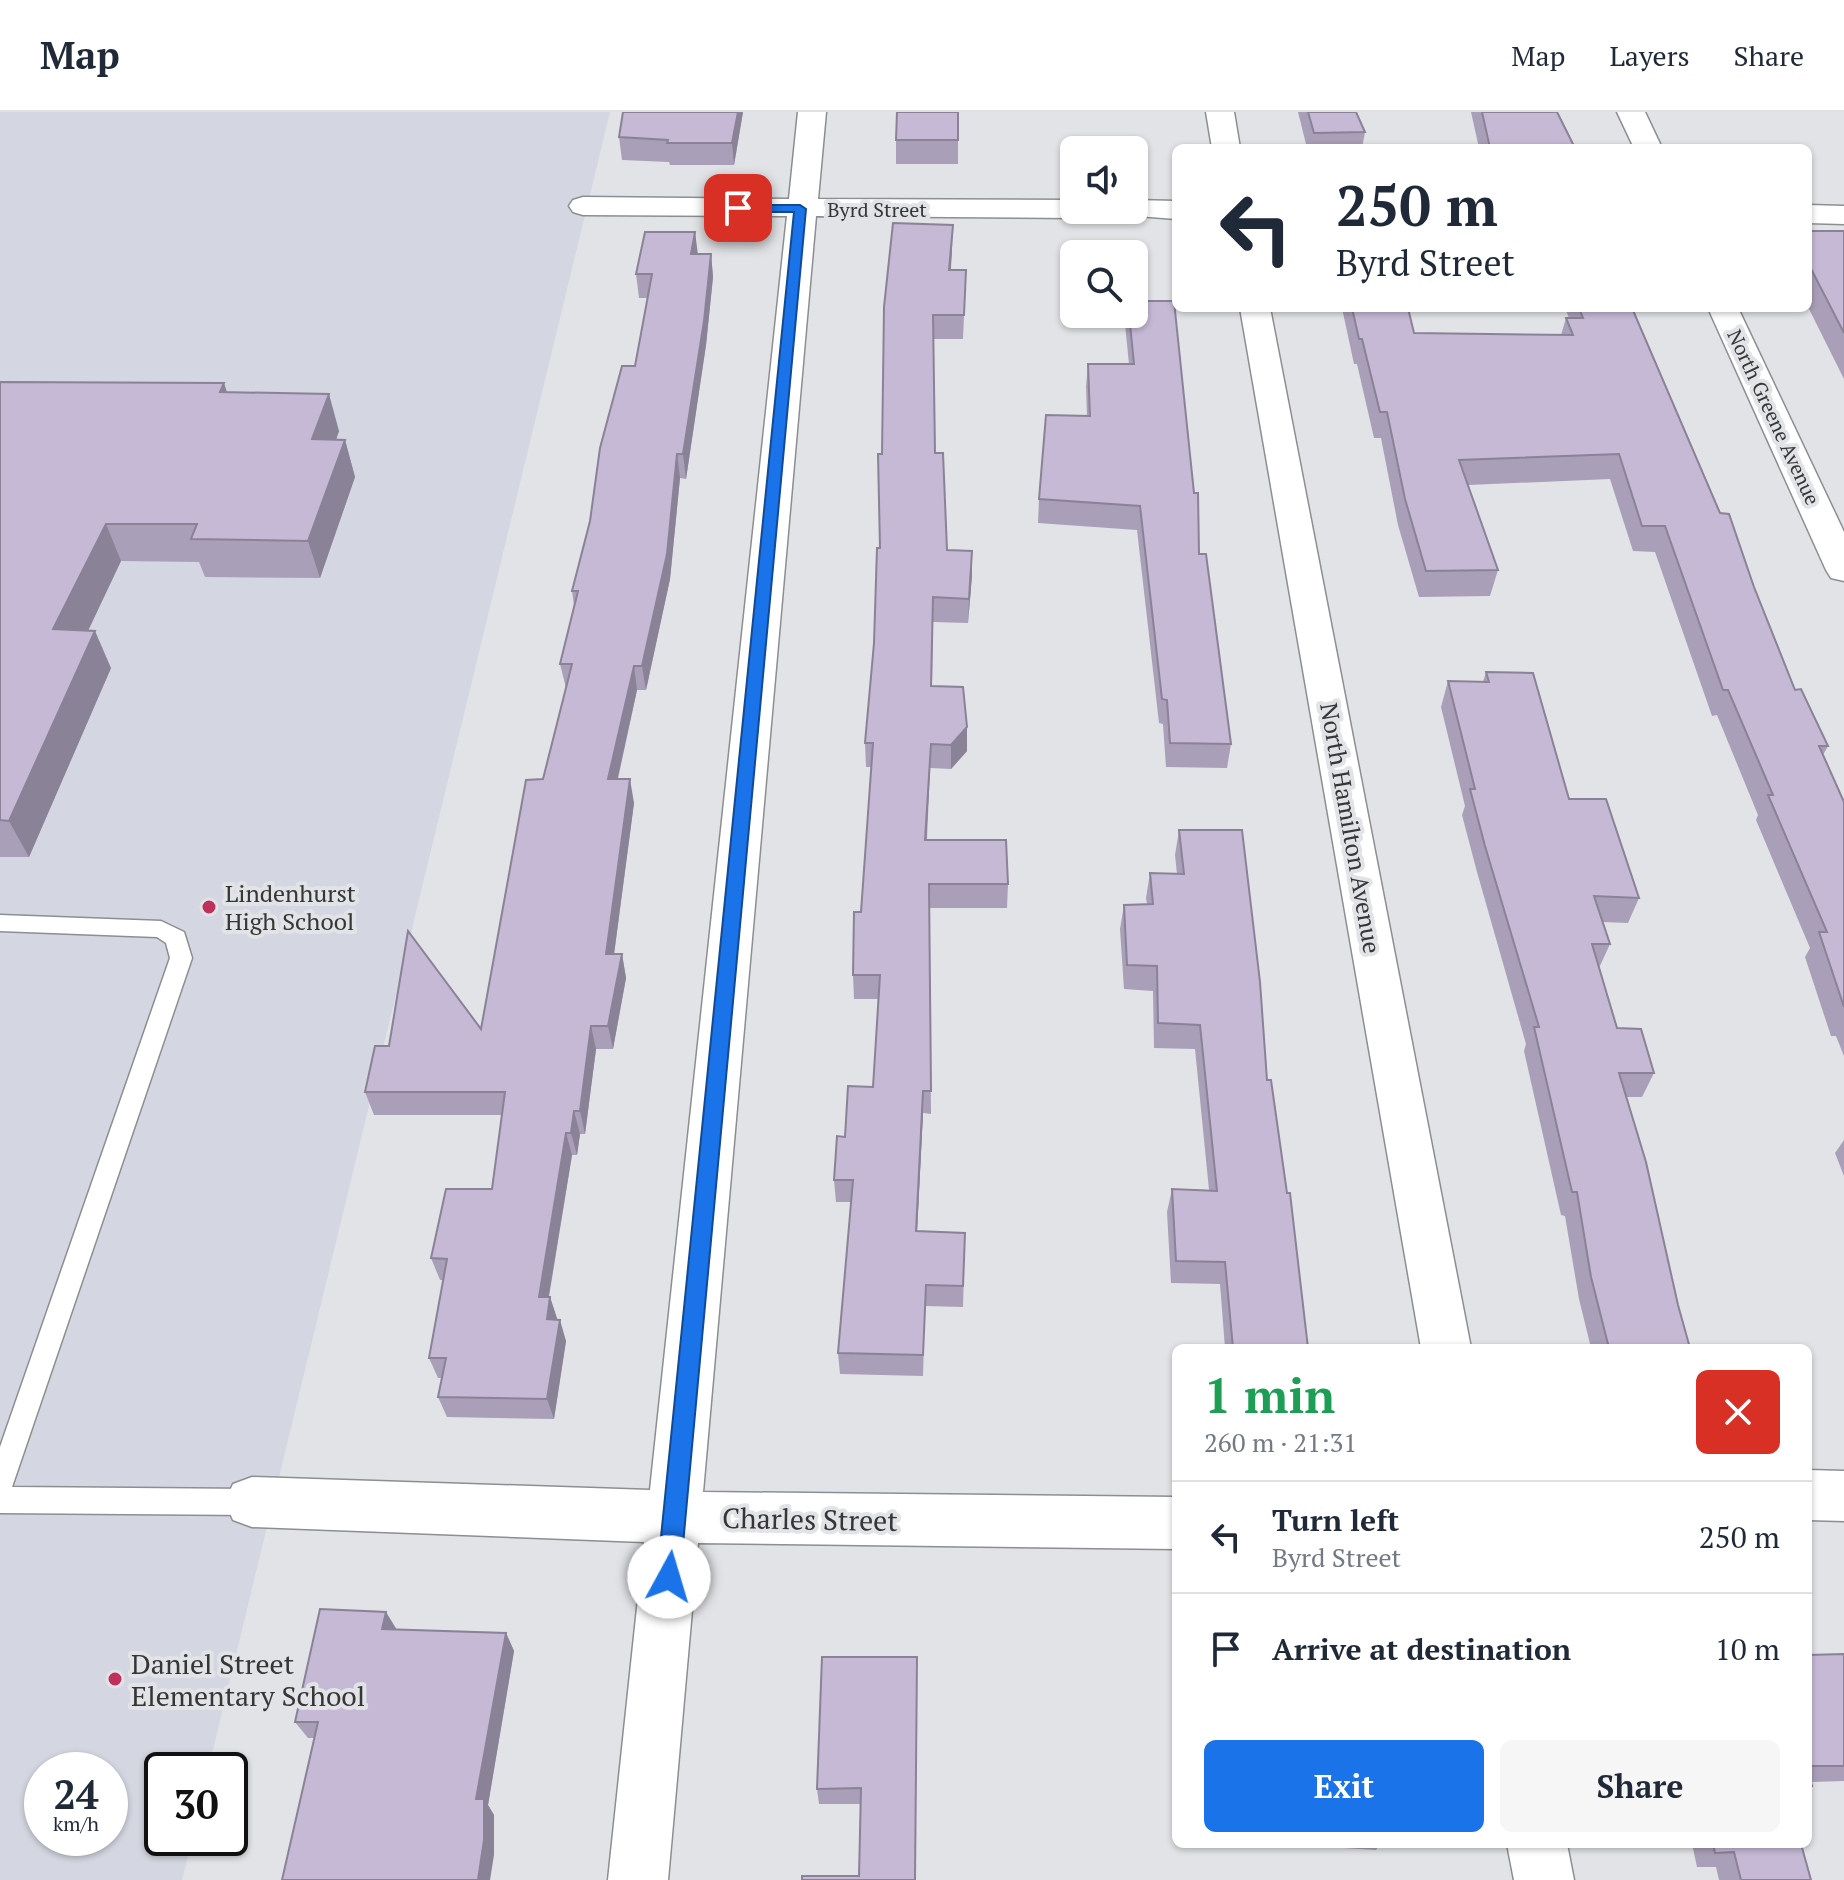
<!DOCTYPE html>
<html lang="en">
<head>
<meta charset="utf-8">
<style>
	:root { --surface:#fff; --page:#f6f6f7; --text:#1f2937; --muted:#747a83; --line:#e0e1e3; --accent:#1a73e8 }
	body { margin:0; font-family:"PT Serif",serif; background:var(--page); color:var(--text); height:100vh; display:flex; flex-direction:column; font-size:30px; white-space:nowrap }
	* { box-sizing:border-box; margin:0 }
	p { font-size:26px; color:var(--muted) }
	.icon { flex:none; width:44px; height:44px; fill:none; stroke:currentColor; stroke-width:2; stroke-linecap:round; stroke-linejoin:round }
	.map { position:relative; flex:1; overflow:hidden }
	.drawer { position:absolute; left:1172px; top:1232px; width:640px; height:504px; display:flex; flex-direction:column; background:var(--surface); border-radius:12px; box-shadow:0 2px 6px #0004 }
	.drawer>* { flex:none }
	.top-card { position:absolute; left:1172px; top:32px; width:640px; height:168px; border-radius:12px; box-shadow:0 2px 6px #0004; background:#fff; color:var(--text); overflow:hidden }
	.fabs { position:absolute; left:1060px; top:24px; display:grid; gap:16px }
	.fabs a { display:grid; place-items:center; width:88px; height:88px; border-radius:12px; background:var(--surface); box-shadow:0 2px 6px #0004; font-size:40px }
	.speed { position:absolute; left:24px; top:1640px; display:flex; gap:16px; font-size:40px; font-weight:700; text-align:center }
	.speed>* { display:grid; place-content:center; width:104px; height:104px; border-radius:50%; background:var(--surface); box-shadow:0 2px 6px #0004; line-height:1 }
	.speed small { font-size:20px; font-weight:400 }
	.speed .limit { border:4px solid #111; border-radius:12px; background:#fff; color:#111 }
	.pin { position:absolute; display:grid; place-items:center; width:68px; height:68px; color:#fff; margin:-34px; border-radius:16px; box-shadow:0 4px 12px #0006 }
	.me { position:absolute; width:88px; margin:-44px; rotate:6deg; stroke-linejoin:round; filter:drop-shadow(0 0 6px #0008) }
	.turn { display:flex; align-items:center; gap:28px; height:168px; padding:0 32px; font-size:36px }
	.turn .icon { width:104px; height:104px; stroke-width:2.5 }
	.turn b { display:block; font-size:56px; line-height:68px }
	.round { display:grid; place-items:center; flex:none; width:84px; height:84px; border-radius:12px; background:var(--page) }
	.overview { display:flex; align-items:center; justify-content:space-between; height:136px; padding:0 32px }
	h1 { font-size:48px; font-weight:700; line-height:60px; color:#1e9e55 }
	.cta { display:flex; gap:16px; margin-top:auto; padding:16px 32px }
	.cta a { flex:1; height:92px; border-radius:12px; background:var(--accent); color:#fff; font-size:32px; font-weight:700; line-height:92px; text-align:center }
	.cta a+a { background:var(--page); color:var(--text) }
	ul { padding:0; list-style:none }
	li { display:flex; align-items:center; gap:24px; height:112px; padding:0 32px; border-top:2px solid var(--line) }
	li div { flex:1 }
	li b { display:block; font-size:30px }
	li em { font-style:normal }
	header { display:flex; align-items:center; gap:48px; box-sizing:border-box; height:112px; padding:0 40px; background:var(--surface); border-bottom:2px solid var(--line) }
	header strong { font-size:38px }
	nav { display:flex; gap:44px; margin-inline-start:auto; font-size:28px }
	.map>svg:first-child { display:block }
	.built { fill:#d4d6e1; fill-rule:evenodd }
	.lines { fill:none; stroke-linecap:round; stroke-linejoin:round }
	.service-casing { stroke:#8d8e91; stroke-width:3 }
	.minor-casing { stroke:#8d8e91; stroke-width:3 }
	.service { fill:#fff; fill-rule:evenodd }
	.minor { fill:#fff; fill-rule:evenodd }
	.wall { fill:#a99fb8 }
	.shaded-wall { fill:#8a8296 }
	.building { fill:#c5b9d6; stroke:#8a8296; stroke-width:2 }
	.route { fill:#1a73e8; stroke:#114b97; stroke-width:2 }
	.poi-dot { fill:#bf305b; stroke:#e2e3e6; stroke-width:3 }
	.labels { text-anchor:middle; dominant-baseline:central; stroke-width:8; stroke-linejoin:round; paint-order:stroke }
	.far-street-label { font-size:20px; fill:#363637; stroke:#e2e3e6 }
	.street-label { font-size:24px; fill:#363637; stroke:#e2e3e6 }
	.poi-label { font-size:24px; fill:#363637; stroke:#e2e3e6; text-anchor:start }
	.near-street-label { font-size:28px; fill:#363637; stroke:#e2e3e6 }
	.near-poi-label { font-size:28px; fill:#363637; stroke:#e2e3e6; text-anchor:start }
</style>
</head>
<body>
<header>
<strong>Map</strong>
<nav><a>Map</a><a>Layers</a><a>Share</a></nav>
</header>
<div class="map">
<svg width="1844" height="1768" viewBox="0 0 1844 1768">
	<rect width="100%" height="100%" fill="#e2e3e6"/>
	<path class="built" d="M 0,0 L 610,0 L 208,1658 L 162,1658 L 162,1726 L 192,1726 L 182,1768 L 0,1768 ZM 42,1658 L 110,1658 L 110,1726 L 42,1726 Z"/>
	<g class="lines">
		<g class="service-casing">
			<path id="service" d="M 0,803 L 161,809 L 184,820 L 192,846 L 12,1375 L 252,1377 L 261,1381 L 265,1390 L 261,1399 L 252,1403 L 0,1401 L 0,1335 L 170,846 L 166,831 L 157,825 L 0,819 Z"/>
		</g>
		<g class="minor-casing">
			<g id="minor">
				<path d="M 798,0 L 826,0 L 818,87 L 1074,88 L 1074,98 L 1088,98 L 1084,103 L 1074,106 L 816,104 L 703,1380 L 1176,1385 L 1176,1437 L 698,1431 L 668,1768 L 608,1768 L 644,1430 L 252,1415 L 233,1408 L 225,1390 L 233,1372 L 252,1365 L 650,1378 L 787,104 L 583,103 L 573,100 L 569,94 L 573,88 L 583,85 L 789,87 Z"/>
				<path d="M 1206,0 L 1234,0 L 1240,36 L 1212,36 Z"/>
				<path d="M 1617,0 L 1645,0 L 1662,36 L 1634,36 Z"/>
				<path d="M 1134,88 L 1176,89 L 1176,107 L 1124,103 L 1120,98 L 1134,98 Z"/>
				<path d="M 1808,93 L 1844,94 L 1844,112 L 1808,111 Z"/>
				<path d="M 1240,196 L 1270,196 L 1471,1236 L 1421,1236 Z"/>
				<path d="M 1708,196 L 1738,196 L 1844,420 L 1844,469 L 1831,466 L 1826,458 Z"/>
				<path d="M 1808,1358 L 1844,1359 L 1844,1409 L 1808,1408 Z"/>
				<path d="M 1507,1732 L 1567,1732 L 1574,1768 L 1514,1768 Z"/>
			</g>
		</g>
		<use href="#service" class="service"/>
		<use href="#minor" class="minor"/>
	</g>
	<g class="wall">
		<path d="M 743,0 L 734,53 L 670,53 L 669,50 L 622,48 L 619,25 Z"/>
		<path d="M 1298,0 L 1356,0 L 1365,20 L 1362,36 L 1307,36 Z"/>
		<path d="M 1471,0 L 1557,0 L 1575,36 L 1479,36 Z"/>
		<rect x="896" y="28" width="62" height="24"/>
		<path d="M 1808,119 L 1844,119 L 1844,267 L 1808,195 Z"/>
		<path d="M 695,120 L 697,142 L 711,142 L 713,165 L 706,233 L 686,367 L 680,366 L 670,467 L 646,578 L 637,578 L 618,667 L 634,691 L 614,842 L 622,842 L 626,866 L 613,937 L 596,937 L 585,1022 L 580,1022 L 577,1043 L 572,1043 L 549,1185 L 550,1185 L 557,1208 L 566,1229 L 554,1307 L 447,1305 L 438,1285 L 442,1266 L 438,1266 L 429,1246 L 443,1168 L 440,1168 L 431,1146 L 492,1077 L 502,1003 L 374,1003 L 365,980 L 389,934 L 481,917 L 566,576 L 560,552 L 574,494 L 572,479 L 635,254 L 648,186 L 639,186 L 636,162 Z"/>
		<path d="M 952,137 L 951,158 L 966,158 L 963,227 L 933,227 L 935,341 L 947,438 L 972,439 L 972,463 L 968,511 L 933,510 L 932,574 L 967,615 L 967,639 L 951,657 L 930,656 L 927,728 L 1008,772 L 1007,796 L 929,796 L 931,1002 L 923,1001 L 917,1119 L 965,1121 L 963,1195 L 925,1194 L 923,1264 L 840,1262 L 838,1241 L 851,1090 L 836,1090 L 834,1068 L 845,1025 L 873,975 L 878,887 L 854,887 L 853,863 L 861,800 L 871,655 L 866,655 L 865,631 L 874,531 L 880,436 L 882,342 Z"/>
		<path d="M 1342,196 L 1408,196 L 1414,221 L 1561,223 L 1566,206 L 1569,206 L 1565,196 L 1632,196 L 1720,401 L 1754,475 L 1795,578 L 1828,634 L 1823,643 L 1844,690 L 1844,944 L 1836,924 L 1831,924 L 1805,845 L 1810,836 L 1756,708 L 1758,703 L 1717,603 L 1712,604 L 1655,440 L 1633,439 L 1610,367 L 1468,373 L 1498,458 L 1490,484 L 1419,485 L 1398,413 L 1381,326 L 1374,326 L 1357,252 L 1354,252 Z"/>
		<path d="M 1126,202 L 1134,202 L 1199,442 L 1231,632 L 1227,656 L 1166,655 L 1163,612 L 1159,611 L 1137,418 L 1038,411 L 1039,387 L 1087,304 L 1086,275 L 1088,252 L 1129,252 L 1125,212 Z"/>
		<path d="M 0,270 L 227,280 L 339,319 L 336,328 L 345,328 L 355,365 L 320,466 L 205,465 L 199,450 L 121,449 L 88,518 L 111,556 L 29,745 L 0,745 Z"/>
		<path d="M 1486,560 L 1569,687 L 1639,786 L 1628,811 L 1603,810 L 1610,832 L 1599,856 L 1617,916 L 1654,961 L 1642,985 L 1626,985 L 1678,1193 L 1690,1236 L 1591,1236 L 1579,1187 L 1565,1104 L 1561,1103 L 1524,939 L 1526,932 L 1477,760 L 1462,703 L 1465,694 L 1441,595 L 1448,569 L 1483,570 Z"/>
		<path d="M 1179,718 L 1267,968 L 1308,1236 L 1225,1236 L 1220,1172 L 1171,1171 L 1167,1100 L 1172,1077 L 1209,1078 L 1195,937 L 1154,936 L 1153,879 L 1124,877 L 1120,817 L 1124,793 L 1147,792 L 1146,786 L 1150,761 L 1177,762 L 1175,743 Z"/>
		<path d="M 1844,1028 L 1844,1064 L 1835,1041 Z"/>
		<path d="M 396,1517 L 506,1521 L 514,1539 L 488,1693 L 494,1703 L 494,1743 L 314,1626 L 308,1626 L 295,1610 Z"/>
		<path d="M 1844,1542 L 1844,1669 L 1811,1670 L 1812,1674 L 1808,1677 L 1808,1543 Z"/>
		<path d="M 822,1545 L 915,1768 L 859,1764 L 861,1692 L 819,1692 L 817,1677 Z"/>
		<path d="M 1294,1732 L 1380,1732 L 1376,1738 L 1294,1733 Z"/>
		<path d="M 1692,1732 L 1801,1732 L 1811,1768 L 1719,1768 L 1716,1755 L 1697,1755 Z"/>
	</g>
	<g class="shaded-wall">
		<path d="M 738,0 L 743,0 L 734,53 L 732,31 Z"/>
		<path d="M 953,113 L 952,137 L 949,181 L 949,158 Z"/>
		<path d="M 695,120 L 698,143 L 691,142 Z"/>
		<path d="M 711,142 L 713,165 L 706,233 L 686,367 L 683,342 Z"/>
		<path d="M 224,271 L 236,308 L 220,280 Z"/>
		<path d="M 329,282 L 339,319 L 323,364 L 312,327 Z"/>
		<path d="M 345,328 L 355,365 L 320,466 L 308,429 Z"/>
		<path d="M 677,342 L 680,366 L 670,467 L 646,578 L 642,554 Z"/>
		<path d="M 106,412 L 121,449 L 71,555 L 53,517 Z"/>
		<path d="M 972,439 L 972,463 L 968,511 L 969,487 Z"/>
		<path d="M 95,519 L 111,556 L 29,745 L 9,709 Z"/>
		<path d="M 634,554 L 637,578 L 612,691 L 608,667 Z"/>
		<path d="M 967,615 L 967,639 L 951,657 L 951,633 Z"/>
		<path d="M 931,632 L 930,656 L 925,752 L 925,728 Z"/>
		<path d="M 630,667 L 634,691 L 611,865 L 606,842 Z"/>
		<path d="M 622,842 L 626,866 L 613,937 L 608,914 Z"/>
		<path d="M 591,914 L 596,937 L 585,1022 L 580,999 Z"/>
		<path d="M 923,979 L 923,1001 L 916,1141 L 916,1119 Z"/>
		<path d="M 574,999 L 580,1022 L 577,1043 L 571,1021 Z"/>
		<path d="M 566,1021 L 572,1043 L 545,1206 L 539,1185 Z"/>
		<path d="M 550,1185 L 557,1206 L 554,1228 L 547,1207 Z"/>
		<path d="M 560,1208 L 566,1229 L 554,1307 L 547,1287 Z"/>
		<path d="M 386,1500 L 397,1518 L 382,1517 Z"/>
		<path d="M 506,1521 L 514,1539 L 488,1693 L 494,1703 L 494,1743 L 490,1768 L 478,1768 L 476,1687 Z"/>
	</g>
	<g class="building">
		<path d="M 623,0 L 738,0 L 732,31 L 667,31 L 668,28 L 619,25 Z"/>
		<path d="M 897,0 L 958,0 L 958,28 L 896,28 Z"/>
		<path d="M 1308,0 L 1356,0 L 1365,20 L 1314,21 Z"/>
		<path d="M 1482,0 L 1557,0 L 1575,36 L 1490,36 Z"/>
		<path d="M 893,111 L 953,113 L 949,158 L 966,158 L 964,203 L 933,203 L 935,341 L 943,341 L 947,438 L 972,439 L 969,487 L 933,485 L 931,574 L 963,575 L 967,615 L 951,633 L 931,632 L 925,728 L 1006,728 L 1008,772 L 929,772 L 931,979 L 923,979 L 916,1119 L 965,1121 L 963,1174 L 926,1173 L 923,1243 L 838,1241 L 853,1068 L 834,1068 L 837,1024 L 845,1025 L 848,974 L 873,975 L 880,863 L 853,863 L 854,800 L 861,800 L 873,631 L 865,631 L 874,531 L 877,436 L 880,436 L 878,342 L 882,342 L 884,195 Z"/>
		<path d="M 1808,119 L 1844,119 L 1844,221 L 1808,151 Z"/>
		<path d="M 645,120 L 695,120 L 691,142 L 711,142 L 704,209 L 683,342 L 677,342 L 667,442 L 642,554 L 634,554 L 608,667 L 630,667 L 606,842 L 622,842 L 608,914 L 591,914 L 580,999 L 574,999 L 571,1021 L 566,1021 L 539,1185 L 550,1185 L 547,1207 L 560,1208 L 547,1287 L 438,1285 L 446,1246 L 429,1246 L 447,1147 L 431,1146 L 446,1077 L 492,1077 L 505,980 L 365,980 L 375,934 L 389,934 L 408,819 L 481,917 L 526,668 L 543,667 L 572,552 L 560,552 L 578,479 L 572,479 L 590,409 L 600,336 L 622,254 L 635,254 L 652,162 L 636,162 Z"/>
		<path d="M 1134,189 L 1174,189 L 1194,381 L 1198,381 L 1199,442 L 1206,442 L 1231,632 L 1170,631 L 1167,588 L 1162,587 L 1140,394 L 1039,387 L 1046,303 L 1090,304 L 1088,252 L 1134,252 L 1129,202 L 1134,202 Z"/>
		<path d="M 1352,196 L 1408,196 L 1414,221 L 1573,223 L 1566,206 L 1583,206 L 1579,196 L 1632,196 L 1720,401 L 1729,402 L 1754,475 L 1795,578 L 1801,577 L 1828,634 L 1819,634 L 1844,690 L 1844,895 L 1819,820 L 1827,820 L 1768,683 L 1773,683 L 1728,578 L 1723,578 L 1665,414 L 1642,414 L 1619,342 L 1459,348 L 1498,458 L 1426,459 L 1405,387 L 1387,300 L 1380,300 L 1362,227 L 1359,227 Z"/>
		<path d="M 0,270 L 224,271 L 220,280 L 329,282 L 312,327 L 345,328 L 308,429 L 191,427 L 197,412 L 106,412 L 53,517 L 95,519 L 9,709 L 0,708 Z"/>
		<path d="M 1486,560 L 1533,561 L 1569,687 L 1606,687 L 1639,786 L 1594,784 L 1610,832 L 1592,832 L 1617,916 L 1641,917 L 1654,961 L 1619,961 L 1646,1050 L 1678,1193 L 1690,1236 L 1609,1236 L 1591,1165 L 1577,1080 L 1572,1080 L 1534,915 L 1539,915 L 1485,734 L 1470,677 L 1475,677 L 1448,569 L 1489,570 Z"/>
		<path d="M 1179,718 L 1242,718 L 1260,870 L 1267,968 L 1271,968 L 1287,1081 L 1290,1081 L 1308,1236 L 1233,1236 L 1225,1150 L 1176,1149 L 1172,1077 L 1217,1079 L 1200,913 L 1158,911 L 1157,854 L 1127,853 L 1124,793 L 1153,792 L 1150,761 L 1184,762 Z"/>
		<path d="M 320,1497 L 386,1500 L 382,1517 L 506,1521 L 476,1687 L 484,1687 L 484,1728 L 478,1768 L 282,1768 L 318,1610 L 295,1610 Z"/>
		<path d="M 1844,1542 L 1844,1654 L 1808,1654 L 1808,1543 Z"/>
		<path d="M 822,1545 L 917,1545 L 915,1768 L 802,1768 L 802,1764 L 859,1764 L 861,1676 L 817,1677 Z"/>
		<path d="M 1808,1660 L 1812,1674 L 1808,1674 Z"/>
		<path d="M 1713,1732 L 1801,1732 L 1811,1768 L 1741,1768 L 1734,1740 L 1715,1741 Z"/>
	</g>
	<path class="route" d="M 734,93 L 800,93 L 806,97 L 680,1465 L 677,1473 L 669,1476 L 661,1473 L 657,1465 L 794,100 L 738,100 L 734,99 Z"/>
	<g class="poi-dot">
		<circle cx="209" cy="795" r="8"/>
		<circle cx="115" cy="1567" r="8"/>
	</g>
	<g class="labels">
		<g class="far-street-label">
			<text x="877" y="97">Byrd Street</text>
			<text transform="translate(1774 305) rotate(65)">North Greene Avenue</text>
		</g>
		<g class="street-label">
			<text transform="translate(1351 716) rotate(80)">North Hamilton Avenue</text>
		</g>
		<g class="poi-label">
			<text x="225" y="781">Lindenhurst<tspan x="225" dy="28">High School</tspan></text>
		</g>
		<g class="near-street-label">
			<text transform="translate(810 1407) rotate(1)">Charles Street</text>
		</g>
		<g class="near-poi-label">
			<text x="131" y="1551">Daniel Street<tspan x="131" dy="32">Elementary School</tspan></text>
		</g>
	</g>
</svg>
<div class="fabs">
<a><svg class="icon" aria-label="sound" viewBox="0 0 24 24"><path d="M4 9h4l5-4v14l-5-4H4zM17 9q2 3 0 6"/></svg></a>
<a><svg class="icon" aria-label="search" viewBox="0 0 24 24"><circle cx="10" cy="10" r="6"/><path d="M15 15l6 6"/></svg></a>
</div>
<div class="speed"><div>24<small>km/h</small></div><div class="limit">30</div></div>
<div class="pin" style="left:738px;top:96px;background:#d93025"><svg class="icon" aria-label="arrive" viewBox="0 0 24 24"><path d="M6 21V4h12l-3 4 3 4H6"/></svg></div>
<svg class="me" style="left:669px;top:1465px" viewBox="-20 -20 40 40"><circle r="19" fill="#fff"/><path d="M0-13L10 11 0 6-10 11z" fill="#1a73e8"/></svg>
<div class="top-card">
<div class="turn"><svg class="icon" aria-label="left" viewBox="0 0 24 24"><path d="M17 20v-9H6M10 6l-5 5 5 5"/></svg><div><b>250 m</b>Byrd Street</div></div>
</div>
<section class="drawer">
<div class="overview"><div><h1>1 min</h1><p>260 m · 21:31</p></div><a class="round" style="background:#d93025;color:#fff"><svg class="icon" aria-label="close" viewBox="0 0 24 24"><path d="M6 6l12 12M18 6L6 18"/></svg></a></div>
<ul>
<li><svg class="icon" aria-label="left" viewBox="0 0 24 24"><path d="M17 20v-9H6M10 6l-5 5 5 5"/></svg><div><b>Turn left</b><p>Byrd Street</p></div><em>250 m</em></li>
<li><svg class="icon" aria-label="arrive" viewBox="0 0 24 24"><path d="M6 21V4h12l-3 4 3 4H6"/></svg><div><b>Arrive at destination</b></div><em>10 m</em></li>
</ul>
<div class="cta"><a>Exit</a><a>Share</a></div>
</section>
</div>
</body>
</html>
